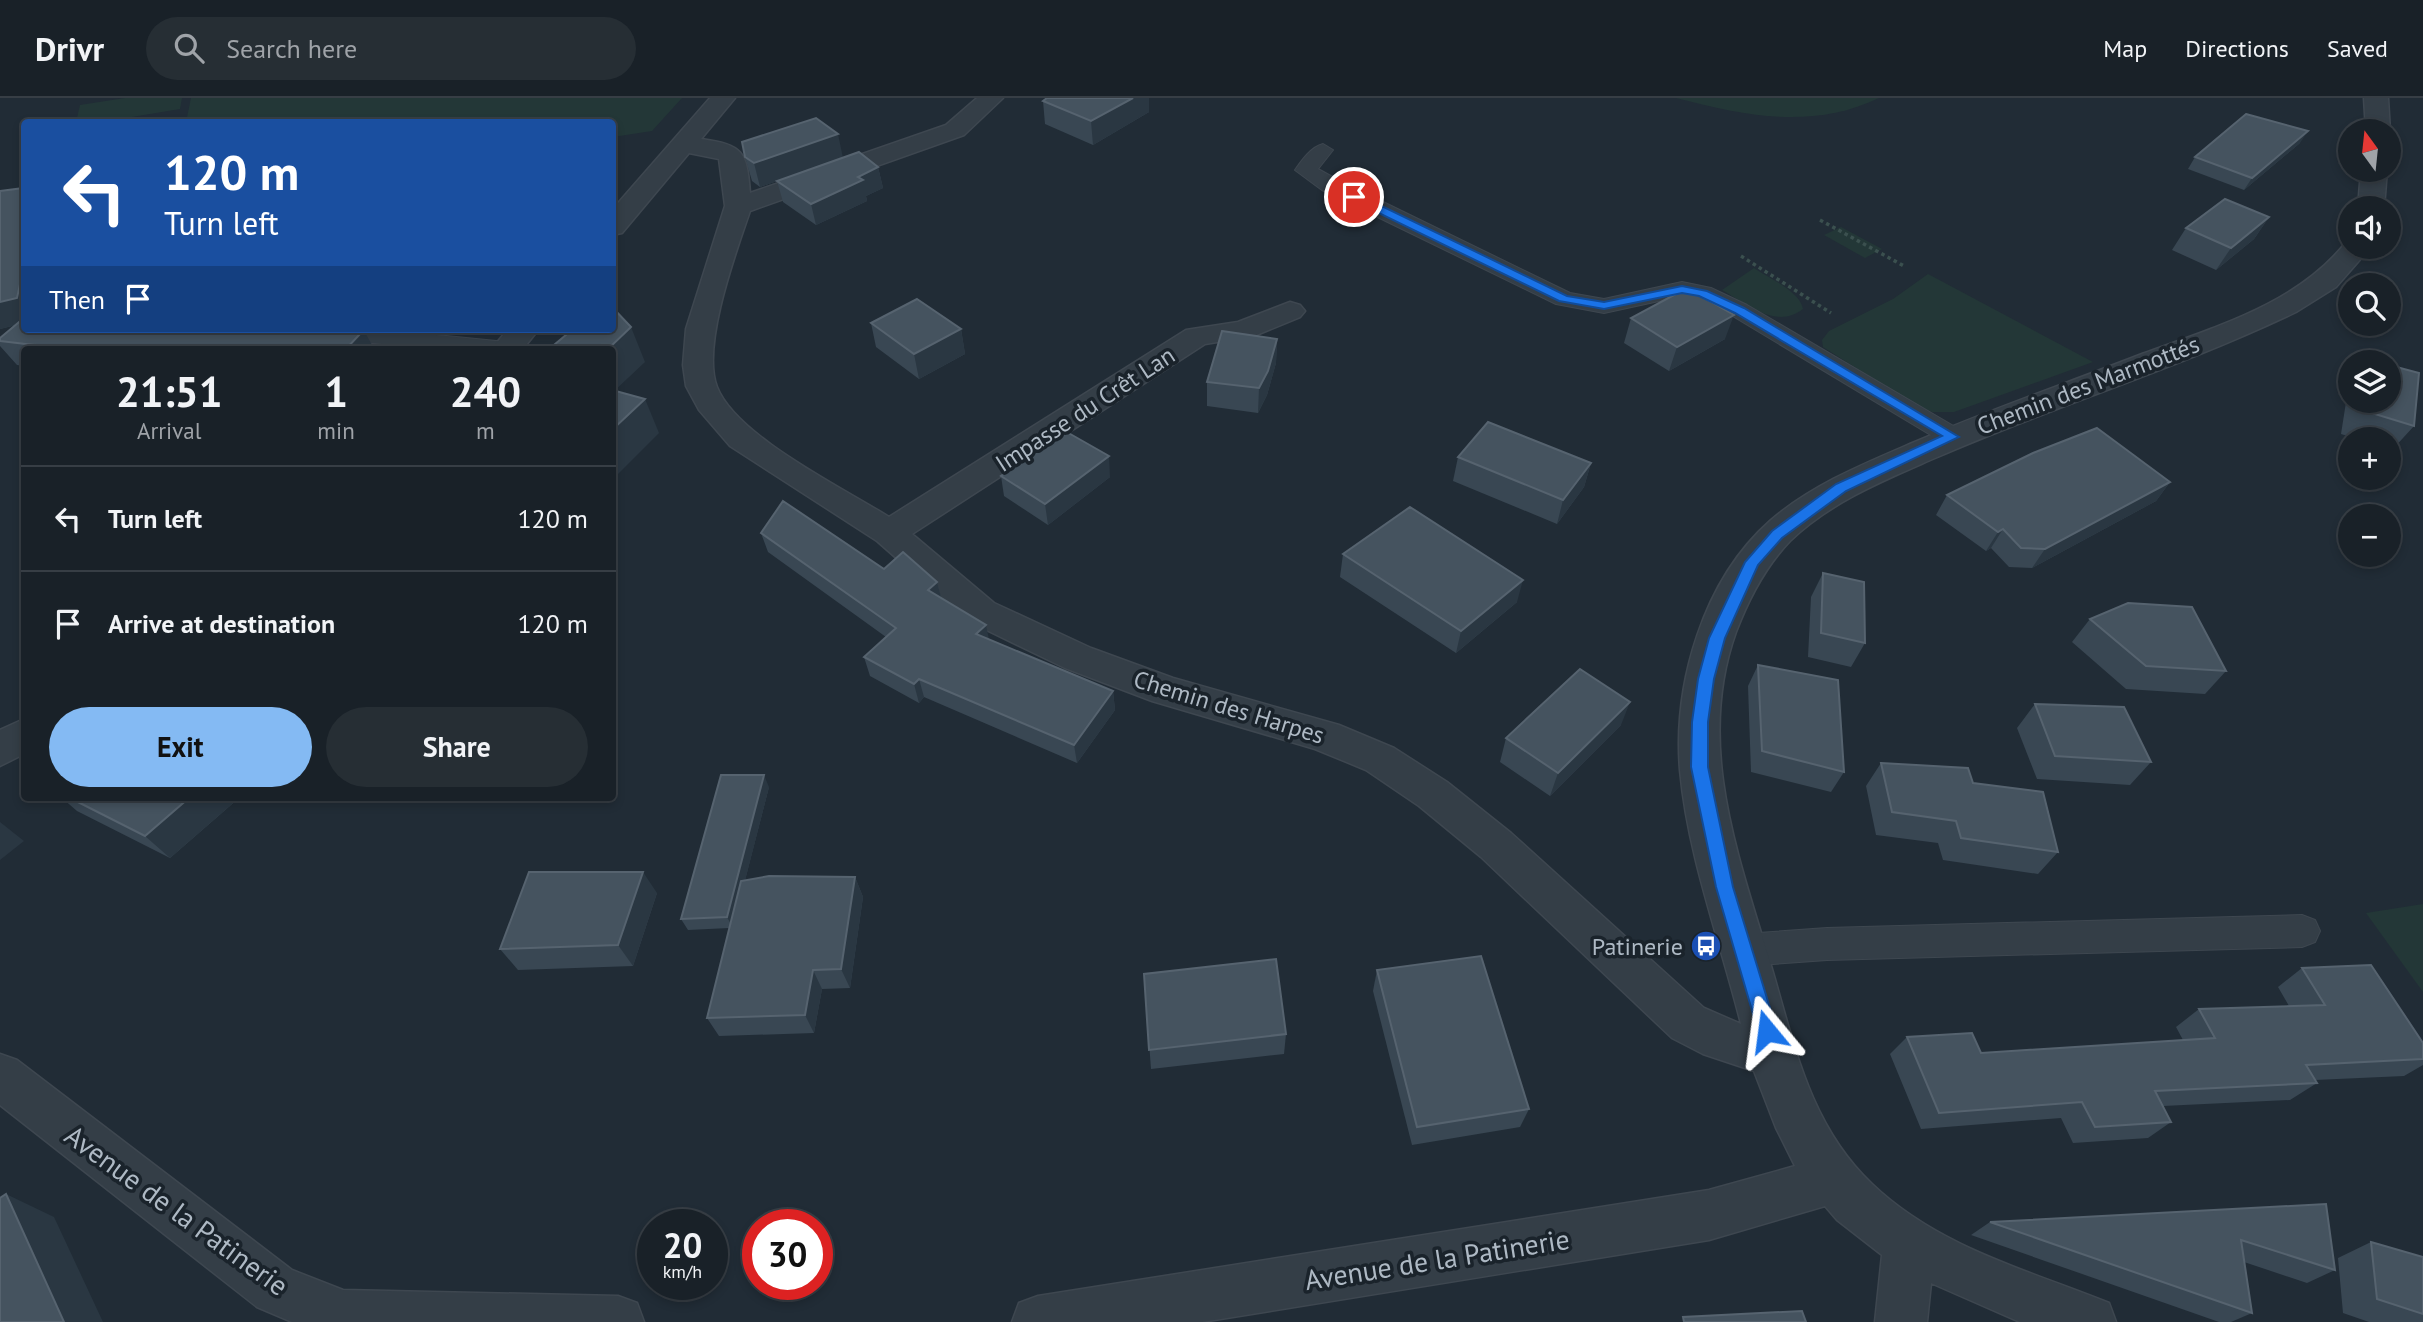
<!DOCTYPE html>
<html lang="en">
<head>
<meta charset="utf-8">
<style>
	:root { --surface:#192128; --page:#262e34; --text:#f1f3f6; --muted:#9fa3a8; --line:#373e45; --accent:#84baf3 }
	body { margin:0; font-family:"PT Sans",sans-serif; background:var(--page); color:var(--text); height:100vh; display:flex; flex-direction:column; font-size:26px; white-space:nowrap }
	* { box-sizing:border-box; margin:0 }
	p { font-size:23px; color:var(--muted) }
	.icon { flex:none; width:38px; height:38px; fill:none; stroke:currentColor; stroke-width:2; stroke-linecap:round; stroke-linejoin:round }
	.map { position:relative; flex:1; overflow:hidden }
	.side { position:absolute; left:21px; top:248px; width:595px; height:455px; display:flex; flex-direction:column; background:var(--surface); border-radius:7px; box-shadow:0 4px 10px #0003,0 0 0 2px var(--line) }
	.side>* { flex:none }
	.banner { position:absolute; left:21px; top:21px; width:595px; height:214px; border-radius:7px; box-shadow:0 4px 10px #0003,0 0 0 2px var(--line); background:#1a4fa0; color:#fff; overflow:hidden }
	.needle { width:46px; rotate:345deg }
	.tools { position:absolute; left:2338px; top:21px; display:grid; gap:14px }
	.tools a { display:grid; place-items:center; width:63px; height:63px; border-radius:50%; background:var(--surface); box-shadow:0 4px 10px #0003,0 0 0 2px var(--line); font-size:35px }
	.speed { position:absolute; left:637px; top:1111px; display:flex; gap:14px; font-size:35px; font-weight:700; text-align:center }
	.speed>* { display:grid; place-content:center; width:91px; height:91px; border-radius:50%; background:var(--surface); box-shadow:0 4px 10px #0003,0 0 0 2px var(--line); line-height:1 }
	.speed small { font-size:18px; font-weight:400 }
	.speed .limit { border:10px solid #d22; background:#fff; color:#111 }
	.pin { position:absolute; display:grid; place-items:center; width:60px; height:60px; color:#fff; margin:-30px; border:4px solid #fff; border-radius:50%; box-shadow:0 2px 7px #0007 }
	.me { position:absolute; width:77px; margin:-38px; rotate:344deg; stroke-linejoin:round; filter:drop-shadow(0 0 5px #0008) }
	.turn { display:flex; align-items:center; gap:24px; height:147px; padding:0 28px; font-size:32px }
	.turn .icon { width:91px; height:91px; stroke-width:2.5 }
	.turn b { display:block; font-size:49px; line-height:60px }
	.then { display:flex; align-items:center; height:66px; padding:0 28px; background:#0003; gap:14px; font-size:26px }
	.eta { display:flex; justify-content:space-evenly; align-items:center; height:119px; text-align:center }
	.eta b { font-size:42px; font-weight:600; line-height:49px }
	.action { display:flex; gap:14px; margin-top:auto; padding:14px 28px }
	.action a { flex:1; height:80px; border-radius:42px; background:var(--accent); color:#111; font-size:28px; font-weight:600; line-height:80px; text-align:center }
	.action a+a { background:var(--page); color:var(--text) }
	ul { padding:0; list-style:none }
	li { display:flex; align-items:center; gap:21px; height:105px; padding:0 28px; border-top:2px solid var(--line) }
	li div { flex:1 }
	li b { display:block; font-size:26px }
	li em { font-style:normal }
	header { display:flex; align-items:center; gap:42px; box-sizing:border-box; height:98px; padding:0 35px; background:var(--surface); border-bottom:2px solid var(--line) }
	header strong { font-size:33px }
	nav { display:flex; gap:38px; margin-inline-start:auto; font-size:24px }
	.search { width:490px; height:63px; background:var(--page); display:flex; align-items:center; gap:18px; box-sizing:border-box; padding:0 24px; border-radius:38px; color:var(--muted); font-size:26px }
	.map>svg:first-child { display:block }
	.green { fill:#233737 }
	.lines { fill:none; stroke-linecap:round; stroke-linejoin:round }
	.service-casing { stroke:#3e4750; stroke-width:2 }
	.minor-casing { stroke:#3e4750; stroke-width:3 }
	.path { stroke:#3b504f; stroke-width:3.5; stroke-dasharray:3.5 3.5; stroke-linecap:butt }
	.service { fill:#343e47; fill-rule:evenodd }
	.minor { fill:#343e47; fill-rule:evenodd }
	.wall { fill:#394753 }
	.shaded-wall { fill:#2a3742 }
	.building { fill:#45535f; stroke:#56636f; stroke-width:2 }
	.route { fill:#1a73e8; stroke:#114b97; stroke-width:2 }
	.labels { text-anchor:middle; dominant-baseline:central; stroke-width:7; stroke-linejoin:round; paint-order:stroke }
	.street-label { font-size:24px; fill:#aeb9c4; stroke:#1a232b }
	.poi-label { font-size:24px; fill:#aeb9c4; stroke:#1a232b; text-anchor:end }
	.near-street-label { font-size:28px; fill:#aeb9c4; stroke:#1a232b }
</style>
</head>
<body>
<header>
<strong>Drivr</strong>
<div class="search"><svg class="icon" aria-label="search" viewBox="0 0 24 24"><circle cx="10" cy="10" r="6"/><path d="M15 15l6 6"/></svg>Search here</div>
<nav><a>Map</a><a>Directions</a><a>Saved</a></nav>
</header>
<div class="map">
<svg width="2423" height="1224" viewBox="0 0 2423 1224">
	<rect width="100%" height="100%" fill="#212c36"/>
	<g class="green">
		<path d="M 125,0 L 182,0 L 180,11 L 102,24 L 76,24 L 80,7 Z"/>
		<path d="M 191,0 L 682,0 L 652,33 L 613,39 L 612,24 L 186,24 Z"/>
		<path d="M 1676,0 L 1879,0 C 1812,32 1745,18 1676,0 Z"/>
		<path d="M 1841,129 L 1882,151 L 1865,160 L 1824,137 Z"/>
		<path d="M 1754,170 C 1768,180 1800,193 1803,211 C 1776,232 1747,206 1722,192 Z"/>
		<path d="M 1928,176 L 2093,264 L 1954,314 L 1932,314 L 1916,308 L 1823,249 L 1822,242 L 1829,233 L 1893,201 Z"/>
		<path d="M 2423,806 L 2423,894 L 2366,815 Z"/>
	</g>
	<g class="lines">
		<g class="service-casing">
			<g id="service">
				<path d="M 1323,46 L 1333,52 L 1318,71 L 1338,82 L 1570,195 L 1604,201 L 1682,184 L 1711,190 L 1747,207 L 1962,333 L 1966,339 L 1962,345 L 1953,347 L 1944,345 L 1731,217 L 1696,201 L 1682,198 L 1604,215 L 1556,206 L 1322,92 L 1295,72 C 1302,62 1311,49 1323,46 Z"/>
				<path d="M 312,231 L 377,231 L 506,244 L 515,246 L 518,251 L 441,252 L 323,240 L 314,238 Z"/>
				<path d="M 2302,817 L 2315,822 L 2320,833 L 2315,844 L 2302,849 L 1827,862 L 1744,868 L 1731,863 L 1726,852 L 1731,841 L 1744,836 L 1827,830 Z"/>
			</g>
		</g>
		<g class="minor-casing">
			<g id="minor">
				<path d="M 710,0 L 735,0 L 701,41 C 743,47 747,53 750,95 L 946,27 L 977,0 L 1003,0 L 964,37 L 750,113 C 736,154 701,248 717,289 C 736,338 843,390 889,419 L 1186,232 L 1238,224 L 1290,204 L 1300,207 L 1305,213 L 1300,219 L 1254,238 L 1205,246 L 912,436 L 994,505 L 1091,550 L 1173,580 L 1339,627 L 1394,650 L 1447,684 L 1511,735 L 1704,910 L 1741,926 C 1720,842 1688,759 1680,672 C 1673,586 1703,482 1770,423 C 1810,388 1861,367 1910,346 C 1986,313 2065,286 2142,256 C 2215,229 2298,206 2347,143 L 2350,142 L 2350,149 L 2371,149 L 2336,189 L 2296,214 C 2179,270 2054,308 1935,360 C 1885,382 1830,404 1790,443 C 1765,469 1749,500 1736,534 C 1696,645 1737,754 1769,861 C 1794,943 1807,1024 1872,1086 C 1938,1149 2027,1172 2109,1205 L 2116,1224 L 2020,1224 L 1931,1185 L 1927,1224 L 1875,1224 L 1882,1157 L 1837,1122 L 1825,1108 L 1709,1142 L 1202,1224 L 1012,1224 L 1019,1205 L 1038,1198 L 1709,1092 L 1795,1068 L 1776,1030 L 1754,973 L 1703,956 L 1672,940 L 1481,759 L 1419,708 L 1366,672 L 1315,651 L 1152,603 L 1065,570 L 968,523 L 877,443 L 730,348 L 699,312 L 686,288 L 683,267 L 686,231 L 725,108 L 719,61 L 689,55 L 622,135 L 612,137 L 612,112 Z"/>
				<path d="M 2364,0 L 2388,0 L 2390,33 L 2389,35 L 2366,33 Z"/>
				<path d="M 2361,72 L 2387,72 L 2384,110 L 2358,110 Z"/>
				<path d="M 508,231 L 539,231 L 522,252 L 491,252 Z"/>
				<path d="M 24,621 L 24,656 L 0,668 L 0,632 Z"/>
				<path d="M 0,956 L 17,962 L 292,1172 L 343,1192 L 618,1198 L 637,1205 L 644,1224 L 292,1224 L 257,1209 L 0,1007 Z"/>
			</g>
		</g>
		<g class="path">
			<path d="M 1820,122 L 1904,168"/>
			<path d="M 1741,158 L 1831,215"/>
		</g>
		<use href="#service" class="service"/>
		<use href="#minor" class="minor"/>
	</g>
	<g class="wall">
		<path d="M 1047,0 L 1149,0 L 1149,14 L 1093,47 L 1045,26 L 1043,3 Z"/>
		<path d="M 2300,45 L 2244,92 L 2188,71 L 2195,59 Z"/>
		<path d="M 745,59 L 843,60 L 878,69 L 883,90 L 866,98 L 867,103 L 816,127 L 783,104 L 777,83 L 760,89 L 752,83 Z"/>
		<path d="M 0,93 L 24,231 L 372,247 L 369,251 L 369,252 L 24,252 L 24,268 L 17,267 L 0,248 L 0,240 L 16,227 L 0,231 Z"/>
		<path d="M 2269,119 L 2254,141 L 2216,172 L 2172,152 L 2186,130 Z"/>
		<path d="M 1631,220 L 1725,241 L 1669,273 L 1624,245 Z"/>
		<path d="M 871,225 L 961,231 L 965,256 L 919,281 L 876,249 Z"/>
		<path d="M 1277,241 L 1276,265 L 1267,297 L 1258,315 L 1207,308 L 1207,284 Z"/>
		<path d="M 2350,284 L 2350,303 L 2389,303 L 2414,328 L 2392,352 L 2389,351 L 2389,341 L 2357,341 L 2341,336 L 2349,285 Z"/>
		<path d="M 1458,359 L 1591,365 L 1584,389 L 1557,426 L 1453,383 Z"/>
		<path d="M 1001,378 L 1110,379 L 1048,427 L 1004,398 Z"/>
		<path d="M 2170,384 L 2156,403 L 2032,470 L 2009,469 L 1991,450 L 1986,453 L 1936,417 L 1947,397 Z"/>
		<path d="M 761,435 L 884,471 L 937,484 L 941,500 L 989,541 L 1113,593 L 1115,612 L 1077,665 L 924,599 L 919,605 L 870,578 L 864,559 L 886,539 L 768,454 Z"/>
		<path d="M 1343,456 L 1517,504 L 1456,555 L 1340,479 Z"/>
		<path d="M 1823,475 L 1865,545 L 1851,569 L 1808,559 L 1811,499 Z"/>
		<path d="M 2090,521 L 2226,573 L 2205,596 L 2126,591 L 2072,544 Z"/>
		<path d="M 1758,567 L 1844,674 L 1831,694 L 1751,674 L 1748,588 Z"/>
		<path d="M 2035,606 L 2151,664 L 2130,687 L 2037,681 L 2017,630 Z"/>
		<path d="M 1621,627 L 1550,698 L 1500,664 L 1506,640 Z"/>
		<path d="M 1881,665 L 1973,685 L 2058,754 L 2038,776 L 1943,762 L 1938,745 L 1876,737 L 1866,688 Z"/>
		<path d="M 769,689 L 745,782 L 855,779 L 863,799 L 850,890 L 822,891 L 814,935 L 719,938 L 707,920 L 729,830 L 688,832 L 681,821 Z"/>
		<path d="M 62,700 L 239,700 L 170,760 L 77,713 Z"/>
		<path d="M 657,795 L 633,868 L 518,872 L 500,851 Z"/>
		<path d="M 2302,870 L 2423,945 L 2423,967 L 2404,978 L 2315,982 L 2317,985 L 2290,1002 L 2163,1008 L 2171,1024 L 2148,1040 L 2073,1045 L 2061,1020 L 1921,1031 L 1890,956 L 1907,939 L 1981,955 L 2183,942 L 2176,929 L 2199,911 L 2289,908 L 2278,889 Z"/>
		<path d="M 1377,872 L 1529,1011 L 1520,1029 L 1412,1047 L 1373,893 Z"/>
		<path d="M 1144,876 L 1286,936 L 1284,956 L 1151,971 Z"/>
		<path d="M 2326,1106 L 2335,1172 L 2307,1185 L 2244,1164 L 2252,1215 L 2231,1224 L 2219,1224 L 1971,1137 L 1990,1124 Z"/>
		<path d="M 2371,1144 L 2423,1159 L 2423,1224 L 2369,1224 L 2343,1215 L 2338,1160 Z"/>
	</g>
	<g class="shaded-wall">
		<path d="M 1133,0 L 1149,0 L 1149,14 L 1093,47 L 1091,23 Z"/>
		<path d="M 2308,33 L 2300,45 L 2244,92 L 2252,80 Z"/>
		<path d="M 838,36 L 843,60 L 760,89 L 754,65 Z"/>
		<path d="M 878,69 L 883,90 L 866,98 L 867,103 L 816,127 L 811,106 L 858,79 Z"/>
		<path d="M 2269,119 L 2254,141 L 2216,172 L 2231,150 Z"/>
		<path d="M 24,168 L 24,225 L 0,231 L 0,204 Z"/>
		<path d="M 1734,217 L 1725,241 L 1669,273 L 1677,249 Z"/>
		<path d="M 631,229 L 645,264 L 612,295 L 612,252 L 607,252 Z"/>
		<path d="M 350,231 L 363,231 L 372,247 L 369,251 L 369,252 L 345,252 L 346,235 Z"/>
		<path d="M 961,231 L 965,256 L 919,281 L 914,256 Z"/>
		<path d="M 1277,241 L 1276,265 L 1267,297 L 1258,315 L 1259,290 Z"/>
		<path d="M 645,301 L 659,335 L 612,382 L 612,332 Z"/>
		<path d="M 1109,358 L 1110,379 L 1048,427 L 1045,406 Z"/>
		<path d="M 1591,365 L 1584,389 L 1557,426 L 1563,402 Z"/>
		<path d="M 2170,384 L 2156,403 L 2032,470 L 2045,451 Z"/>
		<path d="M 2003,431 L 1991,450 L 1986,453 L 1998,434 Z"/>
		<path d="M 1523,482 L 1517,504 L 1456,555 L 1461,533 Z"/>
		<path d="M 937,484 L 942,503 L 928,492 Z"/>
		<path d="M 986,527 L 990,546 L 976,536 Z"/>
		<path d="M 919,581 L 924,599 L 919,605 L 914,586 Z"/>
		<path d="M 1113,593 L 1115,612 L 1077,665 L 1074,647 Z"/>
		<path d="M 1630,604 L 1621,627 L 1550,698 L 1558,675 Z"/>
		<path d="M 764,677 L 769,689 L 733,830 L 727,819 Z"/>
		<path d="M 189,700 L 239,700 L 170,760 L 145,738 Z"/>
		<path d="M 0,724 L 24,743 L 0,762 Z"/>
		<path d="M 643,774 L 657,795 L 633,868 L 618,847 Z"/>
		<path d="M 855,779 L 863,799 L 850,890 L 841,871 Z"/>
		<path d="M 813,872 L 822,891 L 814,935 L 805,917 Z"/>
		<path d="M 6,1096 L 54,1119 L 103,1224 L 64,1224 Z"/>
	</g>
	<g class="building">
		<path d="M 1047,0 L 1133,0 L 1091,23 L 1043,3 Z"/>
		<path d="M 2246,16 L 2308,33 L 2252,80 L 2195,59 Z"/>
		<path d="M 816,20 L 838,36 L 754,65 L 745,59 L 742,44 Z"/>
		<path d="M 859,54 L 878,69 L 858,79 L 863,82 L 811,106 L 777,83 Z"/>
		<path d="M 24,90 L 24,168 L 17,200 L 0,204 L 0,93 Z"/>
		<path d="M 2225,101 L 2269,119 L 2231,150 L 2186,130 Z"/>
		<path d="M 1687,190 L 1734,217 L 1677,249 L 1631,220 Z"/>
		<path d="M 917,201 L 961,231 L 914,256 L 871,225 Z"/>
		<path d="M 612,209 L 631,229 L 607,252 L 548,252 L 573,231 L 612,231 Z"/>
		<path d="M 24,220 L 24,231 L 350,231 L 346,235 L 360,236 L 345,252 L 77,252 L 0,243 L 0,240 Z"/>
		<path d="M 1222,233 L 1277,241 L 1268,273 L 1259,290 L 1207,284 Z"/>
		<path d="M 2369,261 L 2381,264 L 2368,264 Z"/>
		<path d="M 2389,267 L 2419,275 L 2414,328 L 2362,312 L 2363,303 L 2389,303 Z"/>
		<path d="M 612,292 L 645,301 L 612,332 Z"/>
		<path d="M 1488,324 L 1591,365 L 1563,402 L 1458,359 Z"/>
		<path d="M 2097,330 L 2170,384 L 2045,451 L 2021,450 L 2003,431 L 1998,434 L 1947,397 L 2033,355 Z"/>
		<path d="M 1065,333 L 1109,358 L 1045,406 L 1001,378 Z"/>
		<path d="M 783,403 L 884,471 L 903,454 L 937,484 L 928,492 L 986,527 L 976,536 L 1113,593 L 1074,647 L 919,581 L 914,586 L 864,559 L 896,530 L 761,435 Z"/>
		<path d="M 1410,409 L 1523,482 L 1461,533 L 1343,456 Z"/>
		<path d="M 1823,475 L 1864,484 L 1865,545 L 1821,535 Z"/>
		<path d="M 2128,505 L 2192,509 L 2226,573 L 2146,568 L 2090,521 Z"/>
		<path d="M 1758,567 L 1838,582 L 1844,674 L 1762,653 Z"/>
		<path d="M 1580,571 L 1630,604 L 1558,675 L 1506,640 Z"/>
		<path d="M 2035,606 L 2124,609 L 2151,664 L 2055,658 Z"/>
		<path d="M 1881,665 L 1968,670 L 1973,685 L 2043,694 L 2058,754 L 1961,740 L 1956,723 L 1892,714 Z"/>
		<path d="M 721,677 L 764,677 L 727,819 L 681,821 Z"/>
		<path d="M 70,700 L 189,700 L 145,738 Z"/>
		<path d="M 529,774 L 643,774 L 618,847 L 500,851 Z"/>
		<path d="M 769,778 L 855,779 L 841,871 L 813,872 L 805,917 L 707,920 L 741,783 Z"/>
		<path d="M 1481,858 L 1529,1011 L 1417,1029 L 1377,872 Z"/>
		<path d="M 1276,861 L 1286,936 L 1149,952 L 1144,876 Z"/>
		<path d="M 2371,867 L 2423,945 L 2423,961 L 2306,967 L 2317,985 L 2155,993 L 2171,1024 L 2095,1029 L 2082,1004 L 1939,1015 L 1907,939 L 1972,935 L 1981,955 L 2215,940 L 2199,911 L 2325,907 L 2302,870 Z"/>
		<path d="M 6,1096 L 64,1224 L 0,1224 L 0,1100 Z"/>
		<path d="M 2326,1106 L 2335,1172 L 2241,1142 L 2252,1215 L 1990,1124 Z"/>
		<path d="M 2371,1144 L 2423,1159 L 2423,1216 L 2377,1201 Z"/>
		<path d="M 1802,1213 L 1806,1224 L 1684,1224 L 1683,1219 Z"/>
	</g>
	<path class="route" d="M 1350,96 L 1357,96 L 1567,198 L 1604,204 L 1682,188 L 1707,193 L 1744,210 L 1959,339 L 1846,393 L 1782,440 L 1758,467 L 1725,540 L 1714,581 L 1708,624 L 1708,669 L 1733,789 L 1777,933 L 1774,940 L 1767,942 L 1760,940 L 1758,933 L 1716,789 L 1691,669 L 1692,624 L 1698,581 L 1709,540 L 1745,464 L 1772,433 L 1836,386 L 1942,338 L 1735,215 L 1699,198 L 1682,195 L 1604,211 L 1559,203 L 1350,101 Z"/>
	<defs>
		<g id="bus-disc" transform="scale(1.575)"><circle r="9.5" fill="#1a4fb4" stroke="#1a232b"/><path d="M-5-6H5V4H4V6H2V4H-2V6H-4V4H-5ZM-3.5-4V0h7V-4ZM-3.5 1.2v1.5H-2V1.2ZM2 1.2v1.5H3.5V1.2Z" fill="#fff"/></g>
	</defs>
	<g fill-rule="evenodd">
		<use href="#bus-disc" x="1706" y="848"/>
	</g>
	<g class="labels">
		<g class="street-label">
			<text transform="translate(2088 287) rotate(-21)">Chemin des Marmottés</text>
			<text transform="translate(1085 311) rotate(-33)">Impasse du Crêt Lan</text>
			<text transform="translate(1229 609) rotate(17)">Chemin des Harpes</text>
		</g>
		<g class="poi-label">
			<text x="1683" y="848">Patinerie</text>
		</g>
		<g class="near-street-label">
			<text transform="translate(177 1112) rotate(36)">Avenue de la Patinerie</text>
			<text transform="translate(1437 1161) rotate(-9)">Avenue de la Patinerie</text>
		</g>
	</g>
</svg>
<div class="tools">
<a><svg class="needle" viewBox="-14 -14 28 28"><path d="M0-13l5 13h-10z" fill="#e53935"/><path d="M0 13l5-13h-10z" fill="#9fa3a8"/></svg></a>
<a><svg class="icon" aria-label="sound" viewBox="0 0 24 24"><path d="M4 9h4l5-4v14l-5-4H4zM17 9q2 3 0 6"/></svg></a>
<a><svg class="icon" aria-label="search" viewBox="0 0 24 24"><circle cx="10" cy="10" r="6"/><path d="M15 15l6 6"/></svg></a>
<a><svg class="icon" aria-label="layers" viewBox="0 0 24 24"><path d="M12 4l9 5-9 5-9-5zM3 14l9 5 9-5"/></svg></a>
<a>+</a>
<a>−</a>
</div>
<div class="speed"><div>20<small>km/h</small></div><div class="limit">30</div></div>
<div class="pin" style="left:1354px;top:99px;background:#d93025"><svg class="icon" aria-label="arrive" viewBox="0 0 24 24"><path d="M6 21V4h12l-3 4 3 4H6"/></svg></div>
<svg class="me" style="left:1767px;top:933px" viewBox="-20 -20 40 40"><path d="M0-17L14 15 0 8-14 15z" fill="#1a73e8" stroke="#fff" stroke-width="4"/></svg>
<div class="banner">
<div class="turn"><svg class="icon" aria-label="left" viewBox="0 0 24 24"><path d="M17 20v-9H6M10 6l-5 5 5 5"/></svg><div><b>120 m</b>Turn left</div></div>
<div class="then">Then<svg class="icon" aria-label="arrive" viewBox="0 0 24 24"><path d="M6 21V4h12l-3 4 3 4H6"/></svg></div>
</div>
<section class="side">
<div class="eta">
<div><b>21:51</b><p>Arrival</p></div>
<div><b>1</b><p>min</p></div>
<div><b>240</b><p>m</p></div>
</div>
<ul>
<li><svg class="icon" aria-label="left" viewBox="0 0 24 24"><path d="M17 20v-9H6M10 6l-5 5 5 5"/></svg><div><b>Turn left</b></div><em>120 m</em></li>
<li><svg class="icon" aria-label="arrive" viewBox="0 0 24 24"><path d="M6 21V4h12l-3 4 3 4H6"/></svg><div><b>Arrive at destination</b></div><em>120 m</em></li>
</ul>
<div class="action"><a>Exit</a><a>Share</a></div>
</section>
</div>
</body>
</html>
